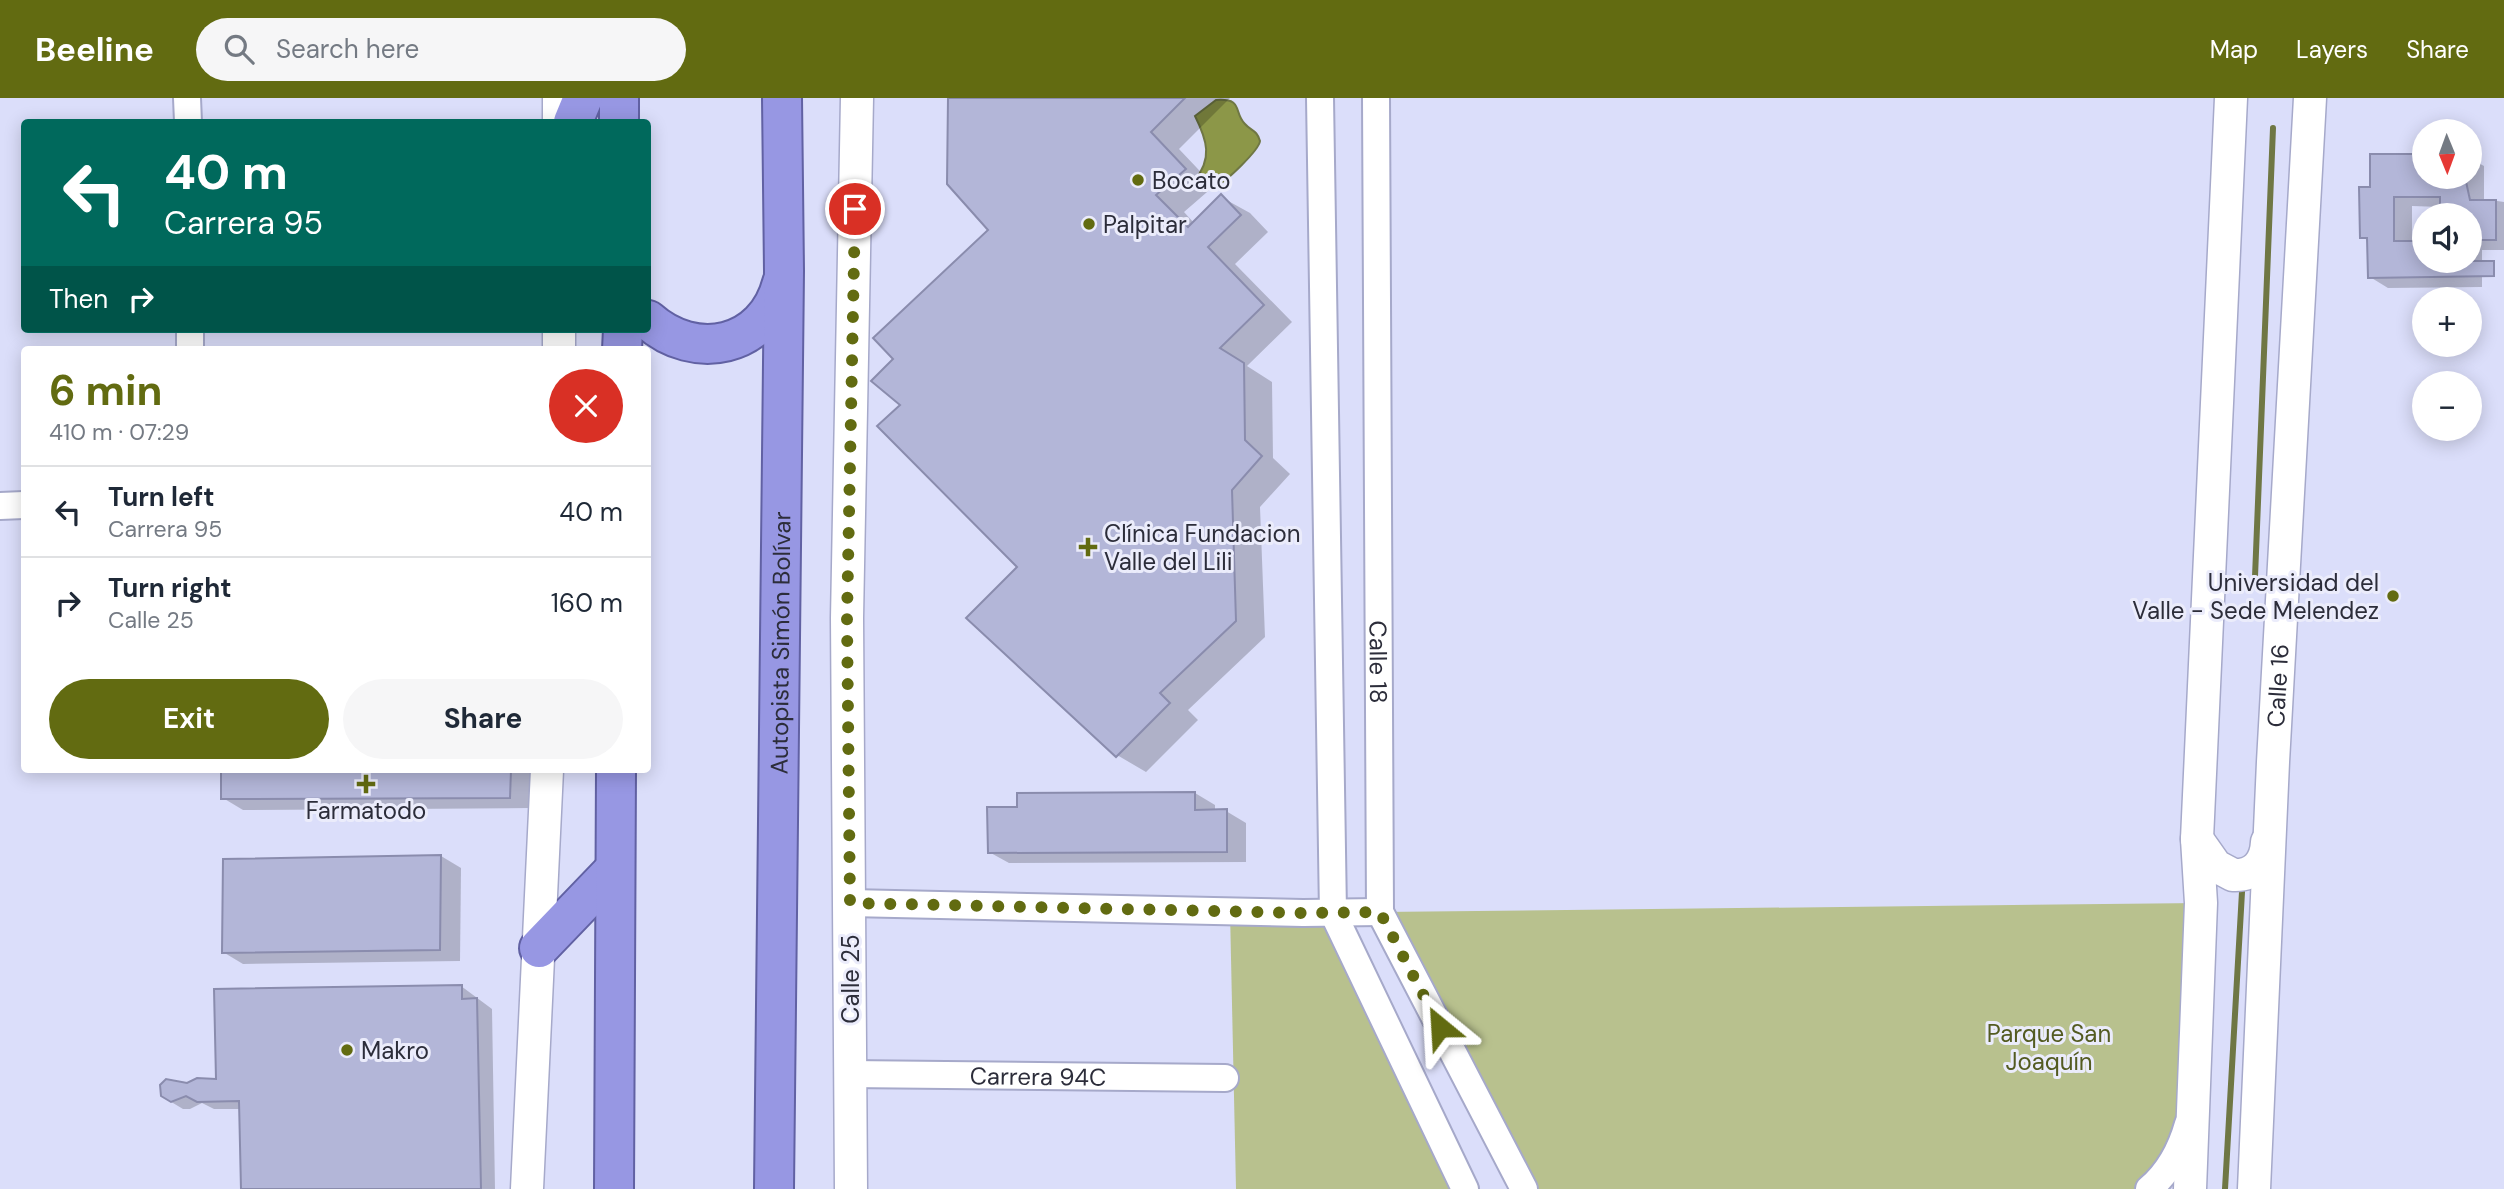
<!DOCTYPE html>
<html lang="en">
<head>
<meta charset="utf-8">
<style>
	:root { --surface:#fff; --page:#f6f6f7; --text:#1f2937; --muted:#747a83; --line:#e0e1e3; --accent:#626b11 }
	body { margin:0; font-family:"DM Sans",sans-serif; background:var(--page); color:var(--text); height:100vh; display:flex; flex-direction:column; font-size:26px; white-space:nowrap }
	* { box-sizing:border-box; margin:0 }
	p { font-size:23px; color:var(--muted) }
	.icon { flex:none; width:38px; height:38px; fill:none; stroke:currentColor; stroke-width:2; stroke-linecap:round; stroke-linejoin:round }
	.map { position:relative; flex:1; overflow:hidden }
	.details { position:absolute; left:21px; top:248px; width:630px; height:427px; display:flex; flex-direction:column; background:var(--surface); border-radius:7px; box-shadow:0 4px 18px #0003 }
	.details>* { flex:none }
	.guide { position:absolute; left:21px; top:21px; width:630px; height:214px; border-radius:7px; box-shadow:0 4px 18px #0003; background:#00695c; color:#fff; overflow:hidden }
	.needle { width:46px; rotate:179deg }
	.buttons { position:absolute; left:2412px; top:21px; display:grid; gap:14px }
	.buttons a { display:grid; place-items:center; width:70px; height:70px; border-radius:50%; background:var(--surface); box-shadow:0 4px 18px #0003; font-size:35px }
	.pin { position:absolute; display:grid; place-items:center; width:60px; height:60px; color:#fff; margin:-30px; border:4px solid #fff; border-radius:50%; box-shadow:0 2px 7px #0007 }
	.me { position:absolute; width:77px; margin:-38px; rotate:333deg; stroke-linejoin:round; filter:drop-shadow(0 0 5px #0008) }
	.turn { display:flex; align-items:center; gap:24px; height:147px; padding:0 28px; font-size:32px }
	.turn .icon { width:91px; height:91px; stroke-width:2.5 }
	.turn b { display:block; font-size:49px; line-height:60px }
	.then { display:flex; align-items:center; height:66px; padding:0 28px; background:#0003; gap:14px; font-size:26px }
	.round { display:grid; place-items:center; flex:none; width:74px; height:74px; border-radius:37px; background:var(--page) }
	.summary { display:flex; align-items:center; justify-content:space-between; height:119px; padding:0 28px }
	h1 { font-size:42px; font-weight:700; line-height:52px; color:var(--accent) }
	.cta { display:flex; gap:14px; margin-top:auto; padding:14px 28px }
	.cta a { flex:1; height:80px; border-radius:42px; background:var(--accent); color:#fff; font-size:28px; font-weight:700; line-height:80px; text-align:center }
	.cta a+a { background:var(--page); color:var(--text) }
	ul { padding:0; list-style:none }
	li { display:flex; align-items:center; gap:21px; height:91px; padding:0 28px; border-top:2px solid var(--line) }
	li div { flex:1 }
	li b { display:block; font-size:26px }
	li em { font-style:normal }
	header { display:flex; align-items:center; gap:42px; box-sizing:border-box; height:98px; padding:0 35px; background:var(--accent); color:#fff }
	header strong { font-size:33px }
	nav { display:flex; gap:38px; margin-inline-start:auto; font-size:24px }
	.search { width:490px; height:63px; background:var(--page); display:flex; align-items:center; gap:18px; box-sizing:border-box; padding:0 24px; border-radius:38px; color:var(--muted); font-size:26px }
	.map>svg:first-child { display:block }
	.green { fill:#b8c18e }
	.water { fill:#8c9748; stroke:#6f7744; stroke-width:2 }
	.shadow { fill:#0003; fill-rule:evenodd }
	.lines { fill:none; stroke-linecap:round; stroke-linejoin:round }
	.stream { stroke:#6f7744; stroke-width:6 }
	.building { fill:#b3b6d8; stroke:#8a8cad; stroke-width:2 }
	.minor-casing { stroke:#a6a9ca; stroke-width:30 }
	.tertiary-casing { stroke:#a6a9ca; stroke-width:35 }
	.trunk-casing { stroke:#6161a3; stroke-width:42 }
	.minor { stroke:#fff; stroke-width:26 }
	.tertiary { stroke:#fff; stroke-width:32 }
	.trunk { stroke:#9797e3; stroke-width:38 }
	.route { stroke:#626b11; stroke-width:12; stroke-dasharray:0 21.6 }
	.poi-dot { fill:#626b11; stroke:#ebecfb; stroke-width:2.5 }
	.labels { text-anchor:middle; dominant-baseline:central; stroke-width:6; stroke-linejoin:round; paint-order:stroke }
	.poi-label { font-size:24px; fill:#2c2d3a; stroke:#ebecfb; text-anchor:start }
	.street-label { font-size:24px; fill:#2c2d3a; stroke:#ebecfb }
	.park-label { font-size:24px; fill:#535b21; stroke:#ebecfb }
</style>
</head>
<body>
<header>
<strong>Beeline</strong>
<div class="search"><svg class="icon" aria-label="search" viewBox="0 0 24 24"><circle cx="10" cy="10" r="6"/><path d="M15 15l6 6"/></svg>Search here</div>
<nav><a>Map</a><a>Layers</a><a>Share</a></nav>
</header>
<div class="map">
<svg width="2504" height="1091" viewBox="0 0 2504 1091">
	<rect width="100%" height="100%" fill="#dbdefa"/>
	<g class="green">
		<path d="M 2201,805 L 2195,1001 L 2149,1091 L 1524,1091 L 1380,814 Z"/>
		<path d="M 1230,813 L 1333,815 L 1465,1091 L 1236,1091 Z"/>
	</g>
	<path class="water" d="M 1216,2 C 1244,0 1233,14 1245,26 C 1251,33 1257,32 1260,43 C 1259,52 1226,84 1217,87 C 1209,89 1202,85 1194,83 C 1213,61 1207,42 1195,18 Z"/>
	<g class="shadow">
		<path d="M 952,0 L 1230,0 L 1179,51 L 1214,88 L 1184,114 L 1194,125 L 1221,99 L 1250,115 L 1268,134 L 1235,166 L 1292,224 L 1247,268 L 1272,284 L 1273,360 L 1290,376 L 1260,409 L 1265,539 L 1188,612 L 1198,622 L 1146,674 L 1117,657 L 1019,469 L 902,307 L 990,132 Z"/>
		<path d="M 2469,60 L 2484,68 L 2484,101 L 2504,104 L 2504,152 L 2482,152 L 2482,189 L 2388,190 L 2370,179 L 2369,143 L 2362,139 L 2372,90 L 2424,79 L 2469,79 ZM 2412,108 L 2441,109 L 2441,117 L 2469,117 L 2469,163 L 2424,163 L 2412,145 Z"/>
		<path d="M 222,672 L 532,672 L 530,710 L 243,712 L 223,700 Z"/>
		<path d="M 1195,695 L 1215,707 L 1215,713 L 1226,713 L 1246,725 L 1246,764 L 1009,765 L 989,754 L 1019,711 Z"/>
		<path d="M 441,758 L 461,770 L 460,863 L 243,866 L 223,854 L 225,762 Z"/>
		<path d="M 461,888 L 492,911 L 495,1091 L 243,1091 L 241,1011 L 214,1011 L 202,1005 L 190,1011 L 183,1011 L 168,1002 L 164,985 L 174,983 L 187,987 L 218,983 Z"/>
	</g>
	<g class="lines">
		<g class="stream">
			<path d="M 2255,479 L 2273,30"/>
			<path d="M 2225,1091 L 2242,794"/>
		</g>
	</g>
	<g class="building">
		<path d="M 948,0 L 1185,0 L 1151,34 L 1186,71 L 1156,97 L 1188,129 L 1221,96 L 1241,117 L 1208,149 L 1264,207 L 1220,250 L 1244,265 L 1245,342 L 1262,358 L 1232,392 L 1236,523 L 1160,595 L 1170,605 L 1116,659 L 966,520 L 1017,469 L 877,328 L 900,307 L 871,283 L 893,261 L 873,240 L 988,132 L 947,86 Z"/>
		<path d="M 2370,56 L 2424,56 L 2424,79 L 2465,79 L 2470,102 L 2496,102 L 2496,142 L 2469,142 L 2469,117 L 2440,117 L 2440,99 L 2394,99 L 2394,143 L 2424,143 L 2424,163 L 2494,163 L 2494,178 L 2368,180 L 2367,140 L 2360,140 L 2359,89 L 2370,89 Z"/>
		<path d="M 221,672 L 511,672 L 510,700 L 221,701 Z"/>
		<path d="M 1195,694 L 1195,712 L 1227,711 L 1227,754 L 988,755 L 987,709 L 1017,709 L 1017,695 Z"/>
		<path d="M 441,757 L 440,852 L 222,855 L 223,761 Z"/>
		<path d="M 462,887 L 462,901 L 477,900 L 481,1091 L 241,1091 L 239,1003 L 197,1004 L 186,998 L 171,1004 L 161,998 L 160,987 L 166,981 L 187,985 L 197,980 L 216,981 L 214,891 Z"/>
	</g>
	<g class="lines">
		<g class="minor-casing">
			<g id="minor">
				<path d="M 187,0 L 188,24"/>
				<path d="M 1320,0 L 1333,815 L 1465,1091"/>
				<path id="s1" d="M 1376,0 L 1380,814 L 1524,1091"/>
				<path d="M 190,231 L 190,252"/>
				<path d="M 0,408 L 24,407"/>
				<path d="M 850,805 L 1303,815 L 1380,814"/>
				<path id="s2" d="M 849,976 L 1225,980"/>
				<path d="M 2149,1091 C 2169,1074 2181,1051 2188,1026"/>
			</g>
		</g>
		<g class="tertiary-casing">
			<g id="tertiary">
				<path d="M 559,0 L 559,24"/>
				<path d="M 559,231 L 559,252"/>
				<path d="M 2197,741 L 2216,768 L 2233,777 C 2254,778 2266,765 2267,744"/>
				<path d="M 527,1091 L 547,672"/>
				<path d="M 851,1091 L 847,520 L 857,0"/>
				<path d="M 2190,1091 L 2201,805 L 2197,741 L 2231,0"/>
				<path id="s3" d="M 2254,1091 L 2273,664 L 2310,0"/>
			</g>
		</g>
		<g class="trunk-casing">
			<g id="trunk">
				<path d="M 619,0 L 619,24"/>
				<path d="M 573,24 L 583,0"/>
				<path d="M 648,222 C 695,264 765,250 782,185"/>
				<path d="M 622,252 L 623,231"/>
				<path d="M 539,850 L 614,772"/>
				<path d="M 614,1091 L 616,672"/>
				<path id="s4" d="M 774,1091 L 784,173 L 782,0"/>
			</g>
		</g>
		<use href="#minor" class="minor"/>
		<use href="#tertiary" class="tertiary"/>
		<use href="#trunk" class="trunk"/>
	</g>
	<g class="lines">
		<path class="route" d="M 855,111 L 847,520 L 850,805 L 1303,815 L 1380,814 L 1440,929"/>
	</g>
	<g class="poi-dot">
		<circle cx="1138" cy="82" r="7"/>
		<circle cx="1089" cy="126" r="7"/>
		<path d="M1084.5 438.5h7v7h7v7h-7v7h-7v-7h-7v-7h7z"/>
		<circle cx="2393" cy="498" r="7"/>
		<path d="M362.5 675.5h7v7h7v7h-7v7h-7v-7h-7v-7h7z"/>
		<circle cx="347" cy="952" r="7"/>
	</g>
	<g class="labels">
		<g class="poi-label">
			<text x="1152" y="82">Bocato</text>
			<text x="1103" y="126">Palpitar</text>
			<text x="1104" y="435">Clínica Fundacion<tspan x="1104" dy="28">Valle del Lili</tspan></text>
			<text x="2379" y="484" text-anchor="end">Universidad del<tspan x="2379" dy="28">Valle - Sede Melendez</tspan></text>
			<text x="366" y="712" text-anchor="middle">Farmatodo</text>
			<text x="361" y="952">Makro</text>
		</g>
		<g class="street-label">
			<text stroke="none"><textPath href="#s4" startOffset="546">Autopista Simón Bolívar</textPath></text>
			<text stroke="none"><textPath href="#s1" startOffset="564">Calle 18</textPath></text>
			<text stroke="none"><textPath href="#s3" startOffset="504">Calle 16</textPath></text>
			<text transform="translate(850 881) rotate(-90)">Calle 25</text>
			<text stroke="none"><textPath href="#s2" startOffset="189">Carrera 94C</textPath></text>
		</g>
		<g class="park-label">
			<text x="2049" y="935">Parque San<tspan x="2049" dy="28">Joaquín</tspan></text>
		</g>
	</g>
</svg>
<div class="buttons">
<a><svg class="needle" viewBox="-14 -14 28 28"><path d="M0-13l5 13h-10z" fill="#e53935"/><path d="M0 13l5-13h-10z" fill="#747a83"/></svg></a>
<a><svg class="icon" aria-label="sound" viewBox="0 0 24 24"><path d="M4 9h4l5-4v14l-5-4H4zM17 9q2 3 0 6"/></svg></a>
<a>+</a>
<a>−</a>
</div>
<div class="pin" style="left:855px;top:111px;background:#d93025"><svg class="icon" aria-label="arrive" viewBox="0 0 24 24"><path d="M6 21V4h12l-3 4 3 4H6"/></svg></div>
<svg class="me" style="left:1440px;top:929px" viewBox="-20 -20 40 40"><path d="M0-17L14 15 0 8-14 15z" fill="#626b11" stroke="#fff" stroke-width="4"/></svg>
<div class="guide">
<div class="turn"><svg class="icon" aria-label="left" viewBox="0 0 24 24"><path d="M17 20v-9H6M10 6l-5 5 5 5"/></svg><div><b>40 m</b>Carrera 95</div></div>
<div class="then">Then<svg class="icon" aria-label="right" viewBox="0 0 24 24"><path d="M7 20v-9h11M14 6l5 5-5 5"/></svg></div>
</div>
<section class="details">
<div class="summary"><div><h1>6 min</h1><p>410 m · 07:29</p></div><a class="round" style="background:#d93025;color:#fff"><svg class="icon" aria-label="close" viewBox="0 0 24 24"><path d="M6 6l12 12M18 6L6 18"/></svg></a></div>
<ul>
<li><svg class="icon" aria-label="left" viewBox="0 0 24 24"><path d="M17 20v-9H6M10 6l-5 5 5 5"/></svg><div><b>Turn left</b><p>Carrera 95</p></div><em>40 m</em></li>
<li><svg class="icon" aria-label="right" viewBox="0 0 24 24"><path d="M7 20v-9h11M14 6l5 5-5 5"/></svg><div><b>Turn right</b><p>Calle 25</p></div><em>160 m</em></li>
</ul>
<div class="cta"><a>Exit</a><a>Share</a></div>
</section>
</div>
</body>
</html>
